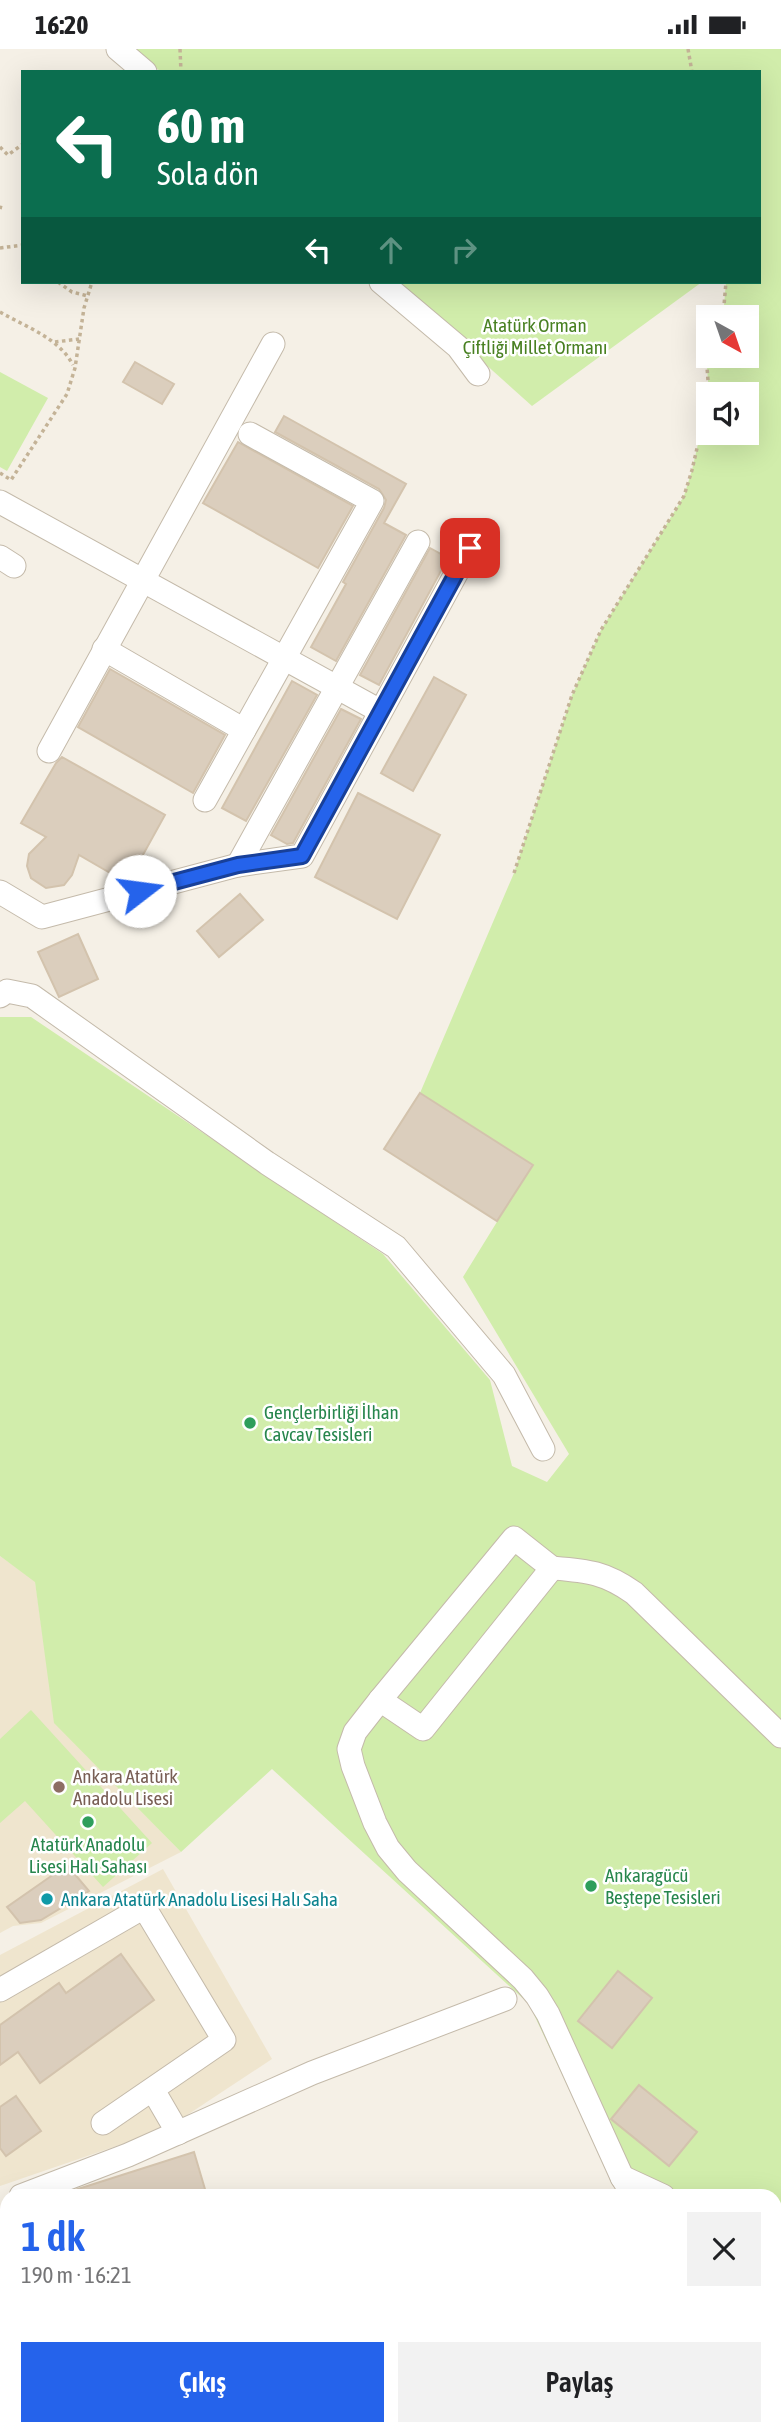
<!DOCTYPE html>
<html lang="tr">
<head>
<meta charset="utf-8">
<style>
	:root { --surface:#fff; --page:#f2f2f2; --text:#202124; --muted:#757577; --accent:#2563eb }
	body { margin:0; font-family:"Asap Condensed",sans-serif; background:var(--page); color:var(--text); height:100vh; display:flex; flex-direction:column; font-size:26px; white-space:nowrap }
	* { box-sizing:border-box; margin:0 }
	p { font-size:23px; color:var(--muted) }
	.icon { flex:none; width:38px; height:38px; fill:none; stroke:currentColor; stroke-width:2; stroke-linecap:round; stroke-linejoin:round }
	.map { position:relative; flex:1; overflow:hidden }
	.details { position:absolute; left:0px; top:2140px; width:782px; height:247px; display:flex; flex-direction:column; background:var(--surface); border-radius:21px 21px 0 0; box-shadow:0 7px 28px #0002 }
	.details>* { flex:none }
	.top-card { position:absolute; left:21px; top:21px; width:740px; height:214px; border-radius:0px; box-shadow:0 7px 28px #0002; background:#0b6e4f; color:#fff; overflow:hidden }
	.needle { width:46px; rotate:140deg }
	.controls { position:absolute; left:696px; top:256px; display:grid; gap:14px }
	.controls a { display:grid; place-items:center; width:63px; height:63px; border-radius:0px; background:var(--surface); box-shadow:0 7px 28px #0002; font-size:35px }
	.pin { position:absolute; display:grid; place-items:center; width:60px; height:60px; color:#fff; margin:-30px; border-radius:14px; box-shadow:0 4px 10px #0006 }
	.me { position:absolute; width:77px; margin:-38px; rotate:75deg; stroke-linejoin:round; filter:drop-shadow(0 0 5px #0008) }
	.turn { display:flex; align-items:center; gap:24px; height:147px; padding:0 21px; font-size:32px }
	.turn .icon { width:91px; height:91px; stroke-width:2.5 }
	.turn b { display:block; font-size:49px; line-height:60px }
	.lanes { display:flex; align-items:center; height:66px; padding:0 21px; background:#0003; justify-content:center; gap:35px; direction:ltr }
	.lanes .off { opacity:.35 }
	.round { display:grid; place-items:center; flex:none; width:74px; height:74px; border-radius:0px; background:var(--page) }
	.head { display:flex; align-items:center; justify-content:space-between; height:119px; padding:0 21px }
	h1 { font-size:42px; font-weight:600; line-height:52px; color:var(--accent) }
	.button { display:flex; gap:14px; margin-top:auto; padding:14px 21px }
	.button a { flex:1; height:80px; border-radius:0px; background:var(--accent); color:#fff; font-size:28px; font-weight:600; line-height:80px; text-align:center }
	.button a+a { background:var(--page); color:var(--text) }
	.status { display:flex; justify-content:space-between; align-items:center; height:49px; padding:0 35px; background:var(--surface); direction:ltr }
	.status svg { height:19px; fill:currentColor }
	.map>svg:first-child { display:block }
	.education { fill:#efe5ce }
	.green { fill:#d1edab }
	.building { fill:#dbcebd; stroke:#d3c3ad; stroke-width:2 }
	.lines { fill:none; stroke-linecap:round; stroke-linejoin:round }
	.minor-casing { stroke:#c4baaa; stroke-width:25 }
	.path { stroke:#c4b397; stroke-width:3.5; stroke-dasharray:3.5 3.5; stroke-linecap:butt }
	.minor { stroke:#fff; stroke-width:23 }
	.route-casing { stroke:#184099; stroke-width:18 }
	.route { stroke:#2563eb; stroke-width:12 }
	.leisure-dot { fill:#2e9e5b; stroke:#fff; stroke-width:2.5 }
	.education-dot { fill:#8d6e63; stroke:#fff; stroke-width:2.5 }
	.culture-dot { fill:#0f9aa8; stroke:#fff; stroke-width:2.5 }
	.labels { text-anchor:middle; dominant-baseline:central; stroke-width:5; stroke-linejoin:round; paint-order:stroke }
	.park-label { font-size:19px; fill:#488021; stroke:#fff }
	.leisure-label { font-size:19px; fill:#27864d; stroke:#fff; text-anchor:start }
	.education-label { font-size:19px; fill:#785e54; stroke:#fff; text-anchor:start }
	.culture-label { font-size:19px; fill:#0d838f; stroke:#fff; text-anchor:start }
</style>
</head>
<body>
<div class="status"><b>16:20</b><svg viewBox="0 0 49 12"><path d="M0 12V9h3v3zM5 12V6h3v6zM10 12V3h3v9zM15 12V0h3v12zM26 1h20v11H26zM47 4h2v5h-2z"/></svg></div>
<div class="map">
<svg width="781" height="2386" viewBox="0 0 781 2386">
	<rect width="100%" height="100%" fill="#f5f0e6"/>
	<g class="education">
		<path d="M 0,1507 L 35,1532 L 55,1674 L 181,1803 L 41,1874 L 13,1877 L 0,1884 Z"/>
		<path d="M 163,1820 L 272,2010 L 166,2080 L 0,2137 L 0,1906 Z"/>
		<path d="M 775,2250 L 781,2252 L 781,2386 L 425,2386 L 426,2380 L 775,2380 Z"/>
		<path d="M 0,2338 L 7,2339 L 7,2380 L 162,2380 L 183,2386 L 0,2386 Z"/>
	</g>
	<g class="green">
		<path d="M 135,0 L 781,0 L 781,2252 L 775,2250 L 775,2147 L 619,2147 L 529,1955 L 272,1720 L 181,1803 L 54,1674 L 35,1533 L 0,1507 L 0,968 L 31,968 L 383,1205 L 490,1331 L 512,1417 L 547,1433 L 569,1405 L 463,1228 L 532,1116 L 420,1044 L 514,824 L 572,646 L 601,581 L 684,447 L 692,421 L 709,347 L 709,383 L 747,383 L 747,345 L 709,345 L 707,318 L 710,306 L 747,306 L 747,268 L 723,268 L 726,233 L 760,233 L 760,23 L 161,23 Z"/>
		<path d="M 394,233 L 702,233 L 532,357 Z"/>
		<path d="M 0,323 L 48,349 L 7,422 L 0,418 Z"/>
		<path d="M 31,1661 L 152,1794 L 103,1838 L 25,1752 L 0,1774 L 0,1690 Z"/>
	</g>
	<g class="building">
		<path d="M 135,313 L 174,335 L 162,355 L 123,333 Z"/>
		<path d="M 284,367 L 406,435 L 384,474 L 406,486 L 336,612 L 311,598 L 346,535 L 343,533 L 384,459 L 386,451 L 379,440 L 275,383 Z"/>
		<path d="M 238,393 L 353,457 L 318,519 L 203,454 Z"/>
		<path d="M 430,499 L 448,509 L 379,636 L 360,626 Z"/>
		<path d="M 110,620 L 225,686 L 193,744 L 78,678 Z"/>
		<path d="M 434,628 L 466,646 L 413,742 L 381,724 Z"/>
		<path d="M 292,632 L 317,646 L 246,772 L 222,759 Z"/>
		<path d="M 341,660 L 361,670 L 293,794 L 287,795 L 271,786 Z"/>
		<path d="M 62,708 L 165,766 L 129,831 L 124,832 L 79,806 L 72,826 L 64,836 L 46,839 L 31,829 L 27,817 L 29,805 L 46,788 L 21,774 L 56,714 Z"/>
		<path d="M 358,744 L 440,786 L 397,870 L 315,828 Z"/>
		<path d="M 240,845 L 263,871 L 219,908 L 197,882 Z"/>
		<path d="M 78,885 L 98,930 L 59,948 L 38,903 Z"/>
		<path d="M 420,1044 L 533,1116 L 497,1172 L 384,1100 Z"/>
		<path d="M 67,1816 L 89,1842 L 41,1871 L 20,1874 L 7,1858 Z"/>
		<path d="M 121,1905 L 154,1951 L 40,2034 L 18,2003 L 0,2016 L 0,1976 L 59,1934 L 66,1944 Z"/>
		<path d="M 618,1922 L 652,1949 L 612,1999 L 578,1972 Z"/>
		<path d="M 639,2036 L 697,2083 L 669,2117 L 611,2070 Z"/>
		<path d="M 16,2047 L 41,2082 L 6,2107 L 0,2099 L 0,2058 Z"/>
		<path d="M 194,2103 L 207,2147 L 66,2147 L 65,2145 L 78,2140 Z"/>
	</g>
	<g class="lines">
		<g class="minor-casing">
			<g id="minor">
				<path d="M 118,0 L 145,23"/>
				<path d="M 381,233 L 458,298 L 478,325"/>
				<path d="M 0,453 L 380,662"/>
				<path d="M 0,508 L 14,517"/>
				<path d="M 104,600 L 244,681"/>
				<path d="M 49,702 L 273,295"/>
				<path d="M 205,751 L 372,452 L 250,385"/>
				<path d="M 238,816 L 418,493"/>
				<path d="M 0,843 L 42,868 L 238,816 L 302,807 L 470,499"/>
				<path d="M 0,947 L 7,942 L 32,947 L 267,1114 L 396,1198 L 504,1326 L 543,1400"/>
				<path d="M 514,1489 L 552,1519 L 423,1680 L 380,1651 Z"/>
				<path d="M 552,1519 C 588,1522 604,1523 634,1544 L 781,1687"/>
				<path d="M 380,1651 L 355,1683 L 349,1700 L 353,1717 L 375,1774 L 388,1799 L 407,1822 L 523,1930 L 537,1947 L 548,1965 L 622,2128 L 634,2147"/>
				<path d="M 0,1941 L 144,1858 L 224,1991 L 103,2074"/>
				<path d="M 153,2041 L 178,2084"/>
				<path d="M 622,2128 L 663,2147"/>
				<path d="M 21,2147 L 128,2106 L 312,2024 L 505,1950"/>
				<path d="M 775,2243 L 781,2245"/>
			</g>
		</g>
		<g class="path">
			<path d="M 180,0 L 181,23"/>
			<path d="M 688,0 L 692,23"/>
			<path d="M 0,98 L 8,106 L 23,95"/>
			<path d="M 0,160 L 1,156"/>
			<path d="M 0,199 L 23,196"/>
			<path d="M 58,233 L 72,243 L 88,247"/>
			<path d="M 0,263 C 26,278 59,289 73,316"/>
			<path d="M 723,268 L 726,233"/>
			<path d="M 55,293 L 79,290"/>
			<path d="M 709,345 L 707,318 L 710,306"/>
			<path d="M 0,424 L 11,431 L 67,345 L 75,319 L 84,259 L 92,233"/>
			<path d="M 514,824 L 572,646 L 601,581 L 684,447 L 692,421 L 709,347"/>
		</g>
		<use href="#minor" class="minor"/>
	</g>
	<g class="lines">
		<g class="route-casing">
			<path id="route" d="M 140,842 L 238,816 L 302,807 L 470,499"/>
		</g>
		<use href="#route" class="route"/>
	</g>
	<g class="leisure-dot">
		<circle cx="250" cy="1374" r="7"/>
		<circle cx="88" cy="1773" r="7"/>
		<circle cx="591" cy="1837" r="7"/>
	</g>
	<circle class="education-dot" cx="59" cy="1738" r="7"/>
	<circle class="culture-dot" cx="47" cy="1850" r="7"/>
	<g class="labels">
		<g class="park-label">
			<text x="535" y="276">Atatürk Orman<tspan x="535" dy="22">Çiftliği Millet Ormanı</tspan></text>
		</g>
		<g class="leisure-label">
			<text x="264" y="1363">Gençlerbirliği İlhan<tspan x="264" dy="22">Cavcav Tesisleri</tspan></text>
			<text x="88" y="1795" text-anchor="middle">Atatürk Anadolu<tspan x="88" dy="22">Lisesi Halı Sahası</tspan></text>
			<text x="605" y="1826">Ankaragücü<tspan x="605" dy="22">Beştepe Tesisleri</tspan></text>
		</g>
		<g class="education-label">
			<text x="73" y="1727">Ankara Atatürk<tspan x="73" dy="22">Anadolu Lisesi</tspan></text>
		</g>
		<g class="culture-label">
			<text x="61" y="1850">Ankara Atatürk Anadolu Lisesi Halı Saha</text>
		</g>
	</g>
</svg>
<div class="controls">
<a><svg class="needle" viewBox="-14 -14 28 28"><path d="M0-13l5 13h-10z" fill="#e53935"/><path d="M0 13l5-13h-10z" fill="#757577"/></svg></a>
<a><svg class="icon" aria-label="sound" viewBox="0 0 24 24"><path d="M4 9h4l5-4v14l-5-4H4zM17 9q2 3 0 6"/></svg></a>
</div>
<div class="pin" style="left:470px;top:499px;background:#d93025"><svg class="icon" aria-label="arrive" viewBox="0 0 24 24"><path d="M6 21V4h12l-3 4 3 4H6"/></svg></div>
<svg class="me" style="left:140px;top:842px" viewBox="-20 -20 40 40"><circle r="19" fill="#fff"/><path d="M0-13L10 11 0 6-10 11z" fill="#2563eb"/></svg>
<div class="top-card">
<div class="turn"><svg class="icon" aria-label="left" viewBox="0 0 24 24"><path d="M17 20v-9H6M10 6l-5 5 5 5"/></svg><div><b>60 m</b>Sola dön</div></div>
<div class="lanes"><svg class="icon" aria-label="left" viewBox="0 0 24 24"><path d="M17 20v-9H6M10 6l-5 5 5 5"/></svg><svg class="icon off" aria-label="ahead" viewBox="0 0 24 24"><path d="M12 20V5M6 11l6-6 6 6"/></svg><svg class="icon off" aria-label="right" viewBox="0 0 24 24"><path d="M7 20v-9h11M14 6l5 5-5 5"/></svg></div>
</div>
<section class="details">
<div class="head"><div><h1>1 dk</h1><p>190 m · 16:21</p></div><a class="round"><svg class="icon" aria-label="close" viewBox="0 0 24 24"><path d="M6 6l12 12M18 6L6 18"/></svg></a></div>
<div class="button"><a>Çıkış</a><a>Paylaş</a></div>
</section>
</div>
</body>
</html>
